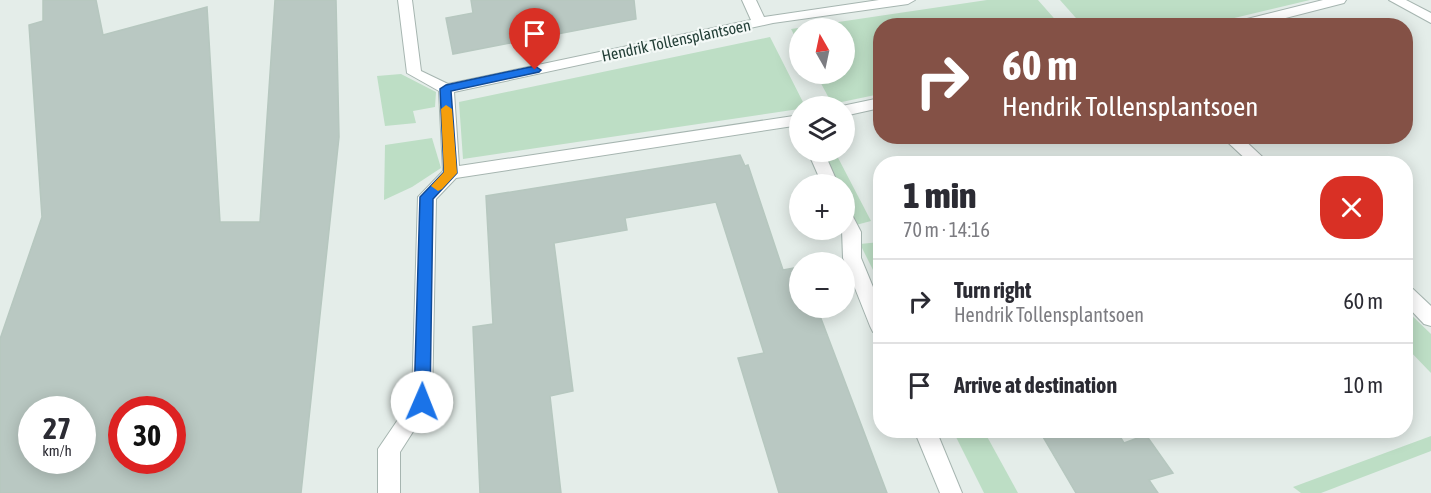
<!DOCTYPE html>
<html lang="en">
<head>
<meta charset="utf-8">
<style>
	:root { --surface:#fff; --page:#f2f2f3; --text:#2b2b33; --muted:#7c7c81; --line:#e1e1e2 }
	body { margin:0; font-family:"Asap Condensed",sans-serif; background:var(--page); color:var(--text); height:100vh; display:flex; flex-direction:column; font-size:22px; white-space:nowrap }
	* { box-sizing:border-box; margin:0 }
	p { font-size:20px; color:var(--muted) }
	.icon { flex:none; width:33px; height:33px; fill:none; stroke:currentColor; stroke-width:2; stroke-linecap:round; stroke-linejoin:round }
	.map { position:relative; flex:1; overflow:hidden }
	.drawer { position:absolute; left:873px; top:156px; width:540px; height:282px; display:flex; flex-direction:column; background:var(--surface); border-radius:24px; box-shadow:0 3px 15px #0003 }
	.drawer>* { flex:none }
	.banner { position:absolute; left:873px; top:18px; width:540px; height:126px; border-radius:24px; box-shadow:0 3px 15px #0003; background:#845146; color:#fff; overflow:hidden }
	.needle { width:39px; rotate:351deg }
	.tools { position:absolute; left:789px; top:18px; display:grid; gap:12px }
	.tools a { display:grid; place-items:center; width:66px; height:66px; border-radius:50%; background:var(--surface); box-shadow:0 3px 15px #0003; font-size:30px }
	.speed { position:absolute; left:18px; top:396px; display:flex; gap:12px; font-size:30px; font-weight:700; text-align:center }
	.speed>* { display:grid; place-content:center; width:78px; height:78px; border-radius:50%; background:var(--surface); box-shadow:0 3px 15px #0003; line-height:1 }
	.speed small { font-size:15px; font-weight:400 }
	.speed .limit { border:9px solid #d22; background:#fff; color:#111 }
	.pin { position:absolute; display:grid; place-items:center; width:51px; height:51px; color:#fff; margin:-62px -26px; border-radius:50% 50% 50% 0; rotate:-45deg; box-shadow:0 0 6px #0007 }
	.pin .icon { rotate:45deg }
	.me { position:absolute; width:66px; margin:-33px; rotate:1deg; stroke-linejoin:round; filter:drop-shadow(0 0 4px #0008) }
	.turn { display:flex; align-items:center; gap:21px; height:126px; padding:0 30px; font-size:27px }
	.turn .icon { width:78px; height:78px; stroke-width:2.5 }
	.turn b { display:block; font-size:42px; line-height:51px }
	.round { display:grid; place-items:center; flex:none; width:63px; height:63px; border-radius:24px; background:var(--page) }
	.overview { display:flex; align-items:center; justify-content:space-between; height:102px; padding:0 30px }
	h1 { font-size:36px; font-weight:800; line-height:45px }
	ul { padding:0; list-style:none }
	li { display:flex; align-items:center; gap:18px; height:84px; padding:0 30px; border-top:2px solid var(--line) }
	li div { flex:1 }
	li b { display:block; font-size:22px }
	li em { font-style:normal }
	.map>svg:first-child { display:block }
	.green { fill:#bddec5 }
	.building { fill:#b9c8c2; stroke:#b6c7bf; stroke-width:1.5; fill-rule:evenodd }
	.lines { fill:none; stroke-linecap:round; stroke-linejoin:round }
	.minor-casing { stroke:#a6b5b0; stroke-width:2 }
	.minor { fill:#fff; fill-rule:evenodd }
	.route { fill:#1a73e8; stroke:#114b97; stroke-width:1.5 }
	.slow { fill:#f59e0b }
	.labels { text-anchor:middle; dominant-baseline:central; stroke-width:4.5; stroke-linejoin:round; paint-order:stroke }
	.far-street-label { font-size:16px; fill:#233f37; stroke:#f4f9f7 }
</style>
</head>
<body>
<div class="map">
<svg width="1431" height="493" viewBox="0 0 1431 493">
	<rect width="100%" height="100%" fill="#e4ede9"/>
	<g class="green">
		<path d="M 987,0 L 1038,0 L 1060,25 L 880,26 L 880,94 L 832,104 L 816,74 L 844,74 L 844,28 L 800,28 L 799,44 L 791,29 Z"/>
		<path d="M 1060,0 L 1310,0 L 1205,25 L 1083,26 Z"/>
		<path d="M 770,37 L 805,106 L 800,106 L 799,109 L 463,159 L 459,102 Z"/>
		<path d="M 401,74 L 436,92 L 435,107 L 413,111 L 416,123 L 385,126 L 377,76 Z"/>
		<path d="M 432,138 L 441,168 L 412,187 L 384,200 L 385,145 Z"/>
		<path d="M 823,152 L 835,152 L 871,221 L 856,225 L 845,199 L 844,184 L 838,184 Z"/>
		<path d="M 880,242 L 880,284 L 860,244 Z"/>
		<path d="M 1406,310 L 1431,334 L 1431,373 L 1406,347 Z"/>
		<path d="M 953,431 L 984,431 L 1018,493 L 984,493 Z"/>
		<path d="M 1431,436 L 1431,451 L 1321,493 L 1301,493 L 1293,487 Z"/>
	</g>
	<g class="building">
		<path d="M 43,0 L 96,0 L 103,35 L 207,7 L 220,222 L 260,222 L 275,0 L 336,0 L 339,137 L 301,493 L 0,493 L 0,339 L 42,217 L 29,25 L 43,21 ZM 32,410 L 82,410 L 82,460 L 32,460 ZM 122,410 L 172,410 L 172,460 L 122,460 Z"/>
		<path d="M 471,0 L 634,0 L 636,19 L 453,54 L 446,18 L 473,13 Z"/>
		<path d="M 740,155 L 745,166 L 748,165 L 783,270 L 800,267 L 800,308 L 817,308 L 887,493 L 779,493 L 738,358 L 764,353 L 716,202 L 625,218 L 627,230 L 554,243 L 573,391 L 550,396 L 561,493 L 480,493 L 473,327 L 493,324 L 486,196 Z"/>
		<path d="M 1039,430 L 1116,430 L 1124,443 L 1146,435 L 1173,473 L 1149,480 L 1158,493 L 1076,493 Z"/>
	</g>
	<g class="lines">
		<g class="minor-casing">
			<g id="minor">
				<path d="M 398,0 L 412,0 L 421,71 L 448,84 L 751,20 L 742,0 L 756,0 L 764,17 L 879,0 L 915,0 L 908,4 L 773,23 L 454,92 L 459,166 L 800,115 L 800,125 L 456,178 L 436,199 L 432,402 L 400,452 L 400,493 L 378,493 L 378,449 L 412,399 L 418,197 L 443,171 L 439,91 L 407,73 Z"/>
				<path d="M 1323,0 L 1346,0 L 1344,3 L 1254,26 L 1229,26 L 1231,23 Z"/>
				<path d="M 1389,0 L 1406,0 L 1431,13 L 1431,23 Z"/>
				<path d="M 880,98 L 880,108 L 844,116 L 844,106 L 842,106 Z"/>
				<path d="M 1221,136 L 1240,136 L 1270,164 L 1251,164 Z"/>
				<path d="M 808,152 L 824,152 L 838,184 L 822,184 Z"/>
				<path d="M 844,210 L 850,211 L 861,232 L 861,258 L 880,304 L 880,334 L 873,332 L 870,326 L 843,258 L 842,230 L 844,230 Z"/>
				<path d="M 1406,286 L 1413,289 L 1431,306 L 1431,326 L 1424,324 L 1406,305 Z"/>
				<path d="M 914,430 L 936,430 L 962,493 L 940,493 Z"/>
			</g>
		</g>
		<use href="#minor" class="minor"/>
	</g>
	<path class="route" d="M 535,66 L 541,70 L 539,72 L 451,91 L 457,173 L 433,199 L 430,402 L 428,407 L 422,409 L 416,407 L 414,402 L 420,197 L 444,172 L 440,89 L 446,85 Z"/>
	<path class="slow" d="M 446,105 L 452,109 L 457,173 L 442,189 L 438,191 L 431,186 L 444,172 L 441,109 Z"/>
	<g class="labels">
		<g class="far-street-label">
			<text transform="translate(676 40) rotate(-12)">Hendrik Tollensplantsoen</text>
		</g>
	</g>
</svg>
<div class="tools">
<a><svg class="needle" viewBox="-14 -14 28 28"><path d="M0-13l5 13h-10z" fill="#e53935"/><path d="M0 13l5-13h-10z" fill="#7c7c81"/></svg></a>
<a><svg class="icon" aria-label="layers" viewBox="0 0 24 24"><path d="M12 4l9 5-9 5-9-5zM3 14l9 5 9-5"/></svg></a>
<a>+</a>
<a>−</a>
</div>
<div class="speed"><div>27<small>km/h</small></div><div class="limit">30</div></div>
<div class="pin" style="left:535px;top:70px;background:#d93025"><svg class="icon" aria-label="arrive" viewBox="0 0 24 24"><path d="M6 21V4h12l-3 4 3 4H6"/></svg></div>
<svg class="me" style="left:422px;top:402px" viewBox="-20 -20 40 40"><circle r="19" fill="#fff"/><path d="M0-13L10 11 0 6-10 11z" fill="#1a73e8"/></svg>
<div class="banner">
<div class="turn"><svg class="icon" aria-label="right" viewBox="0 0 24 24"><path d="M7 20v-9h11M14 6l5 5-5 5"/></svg><div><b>60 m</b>Hendrik Tollensplantsoen</div></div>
</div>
<section class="drawer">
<div class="overview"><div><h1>1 min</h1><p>70 m · 14:16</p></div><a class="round" style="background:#d93025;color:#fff"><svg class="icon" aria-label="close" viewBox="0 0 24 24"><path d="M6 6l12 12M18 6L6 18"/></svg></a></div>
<ul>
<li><svg class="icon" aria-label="right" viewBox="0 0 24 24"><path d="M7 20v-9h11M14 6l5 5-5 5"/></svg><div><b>Turn right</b><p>Hendrik Tollensplantsoen</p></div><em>60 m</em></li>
<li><svg class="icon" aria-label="arrive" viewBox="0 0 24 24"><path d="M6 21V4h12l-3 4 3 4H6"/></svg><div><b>Arrive at destination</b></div><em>10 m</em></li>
</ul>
</section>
</div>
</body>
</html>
